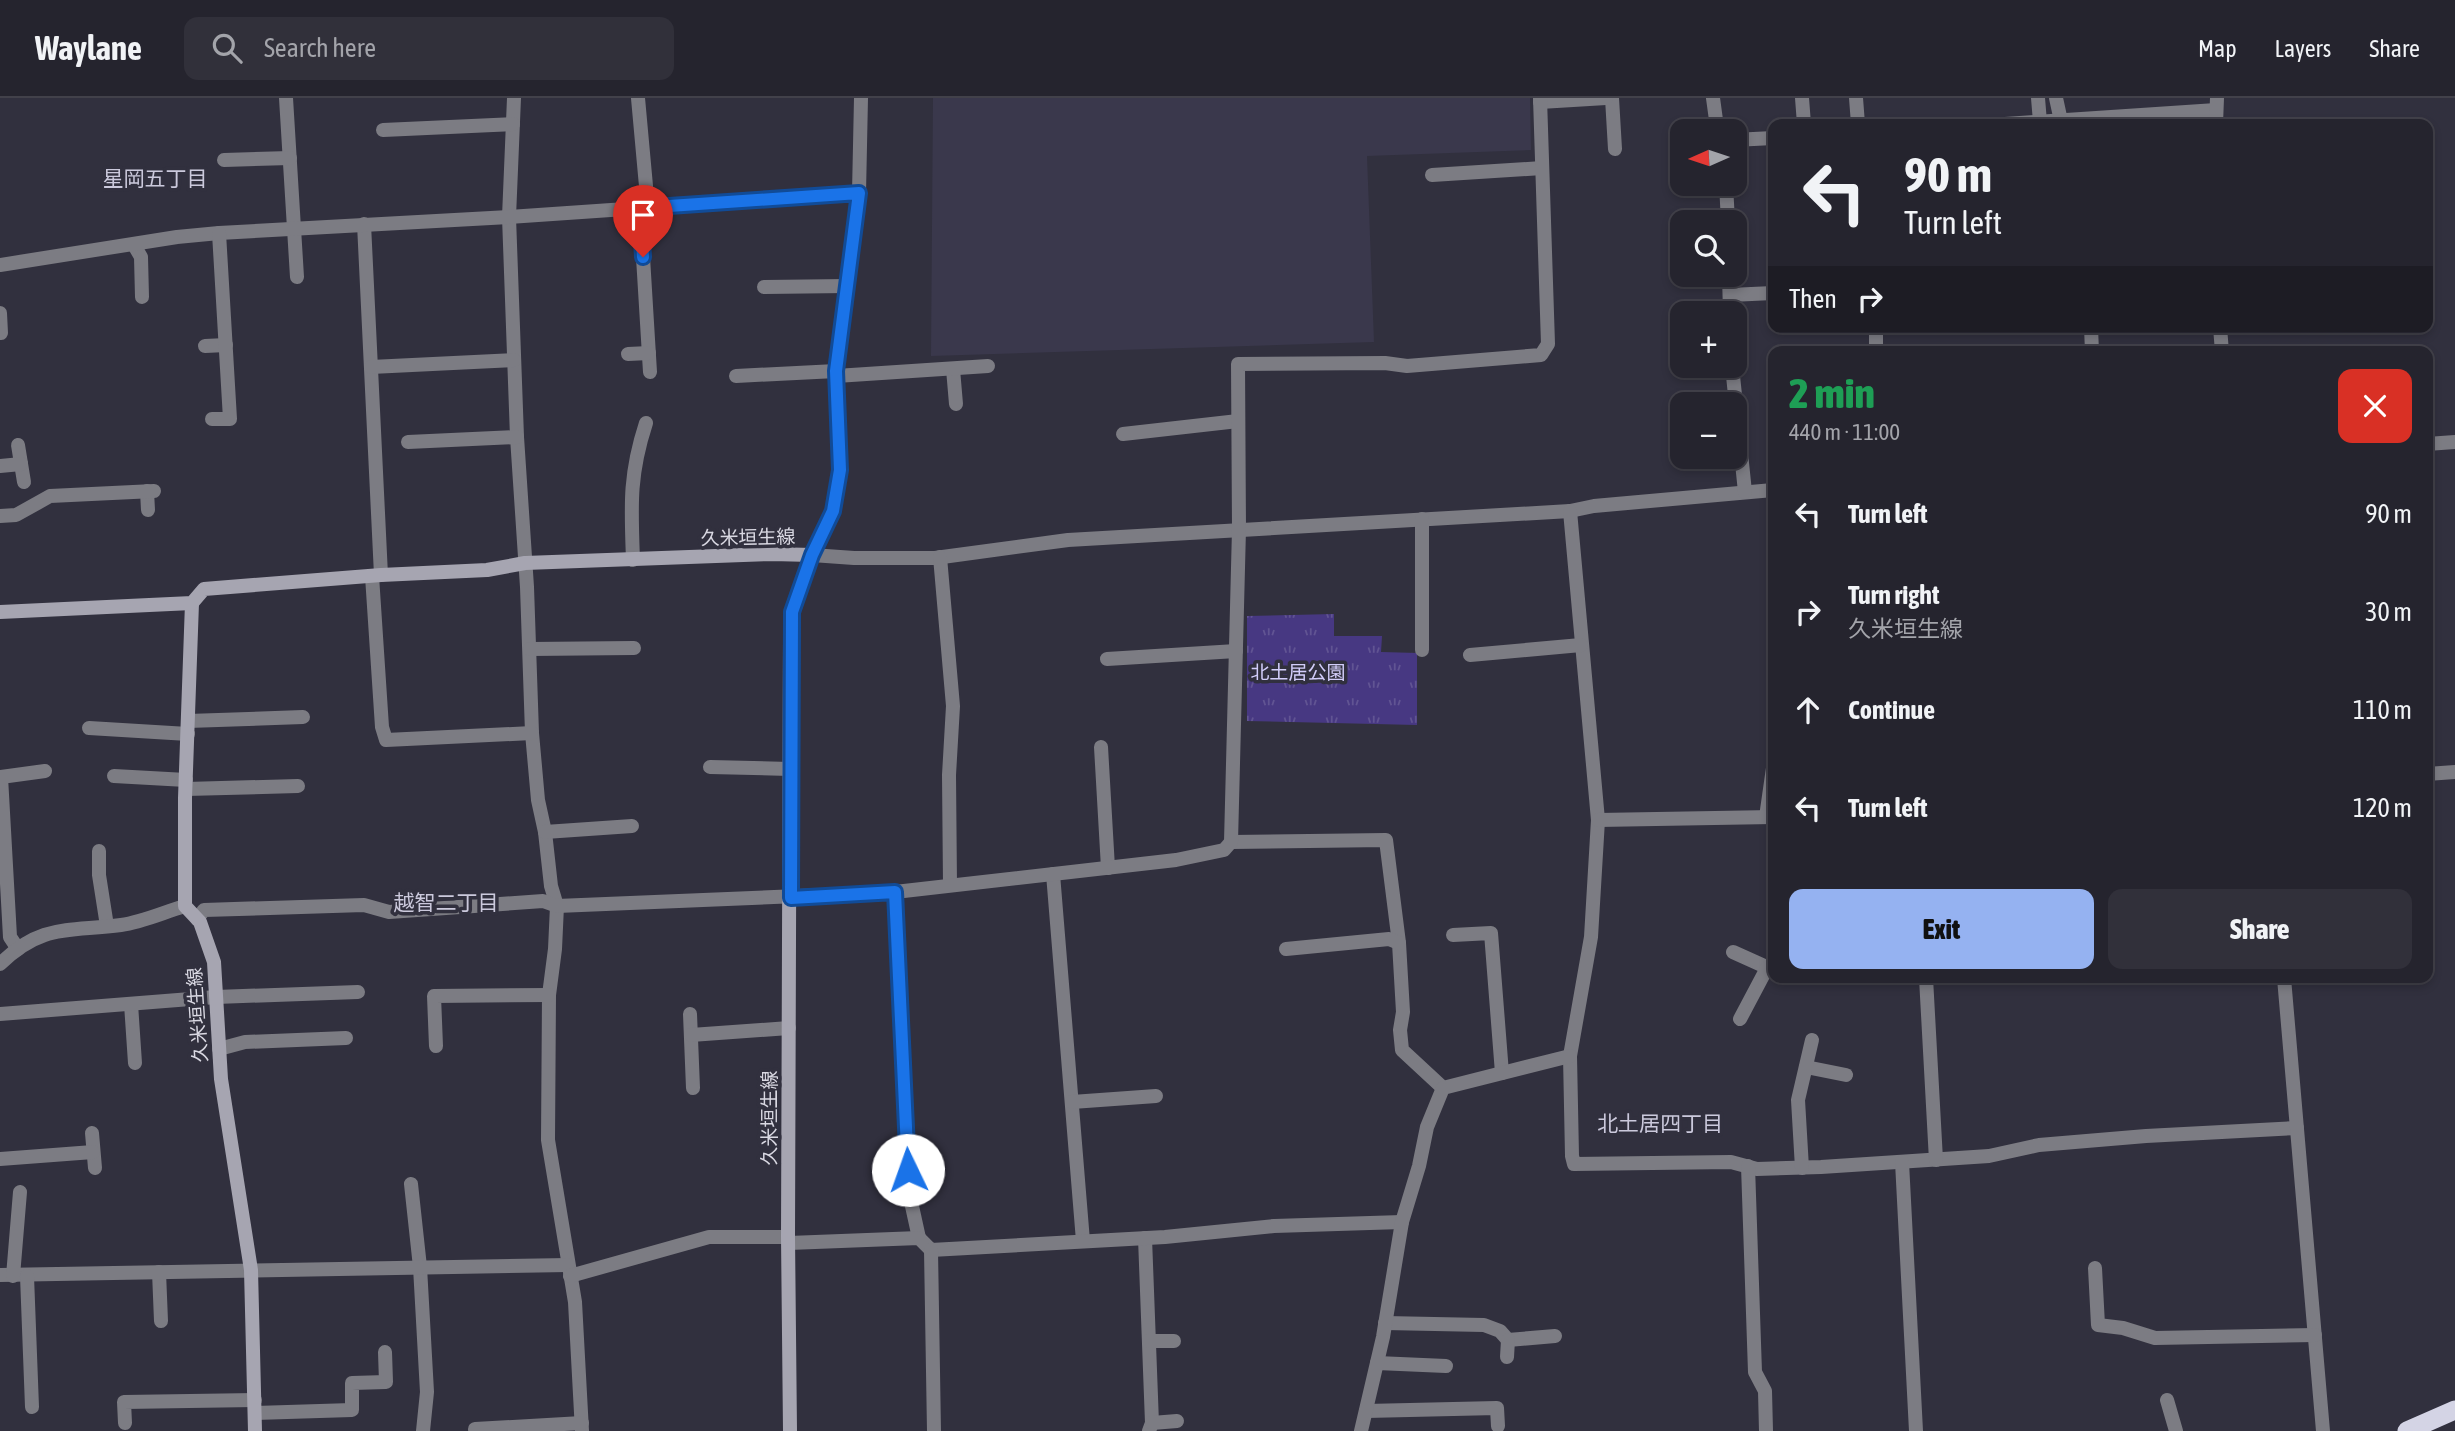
<!DOCTYPE html>
<html lang="en">
<head>
<meta charset="utf-8">
<style>
	:root { --surface:#25242e; --page:#31303a; --text:#f1f3f6; --muted:#a3a4aa; --line:#42414a; --accent:#95b2f1 }
	body { margin:0; font-family:"Asap Condensed","Noto Sans JP",sans-serif; background:var(--page); color:var(--text); height:100vh; display:flex; flex-direction:column; font-size:26px; white-space:nowrap }
	* { box-sizing:border-box; margin:0 }
	p { font-size:23px; color:var(--muted) }
	.icon { flex:none; width:38px; height:38px; fill:none; stroke:currentColor; stroke-width:2; stroke-linecap:round; stroke-linejoin:round }
	.map { position:relative; flex:1; overflow:hidden }
	.side { position:absolute; left:1768px; top:248px; width:665px; height:637px; display:flex; flex-direction:column; background:var(--surface); border-radius:14px; box-shadow:0 4px 10px #0003,0 0 0 2px var(--line) }
	.side>* { flex:none }
	.banner { position:absolute; left:1768px; top:21px; width:665px; height:214px; border-radius:14px; box-shadow:0 4px 10px #0003,0 0 0 2px var(--line); background:#25242e; color:var(--text); overflow:hidden }
	.needle { width:46px; rotate:267deg }
	.tools { position:absolute; left:1670px; top:21px; display:grid; gap:14px }
	.tools a { display:grid; place-items:center; width:77px; height:77px; border-radius:14px; background:var(--surface); box-shadow:0 4px 10px #0003,0 0 0 2px var(--line); font-size:35px }
	.pin { position:absolute; display:grid; place-items:center; width:60px; height:60px; color:#fff; margin:-72px -30px; border-radius:50% 50% 50% 0; rotate:-45deg; box-shadow:0 0 7px #0007 }
	.pin .icon { rotate:45deg }
	.me { position:absolute; width:77px; margin:-38px; rotate:357deg; stroke-linejoin:round; filter:drop-shadow(0 0 5px #0008) }
	.turn { display:flex; align-items:center; gap:24px; height:147px; padding:0 21px; font-size:32px }
	.turn .icon { width:91px; height:91px; stroke-width:2.5 }
	.turn b { display:block; font-size:49px; line-height:60px }
	.then { display:flex; align-items:center; height:66px; padding:0 21px; background:#0003; gap:14px; font-size:26px }
	.round { display:grid; place-items:center; flex:none; width:74px; height:74px; border-radius:14px; background:var(--page) }
	.headline { display:flex; align-items:center; justify-content:space-between; height:119px; padding:0 21px }
	h1 { font-size:42px; font-weight:800; line-height:52px; color:#1e9e55 }
	.primary-button { display:flex; gap:14px; margin-top:auto; padding:14px 21px }
	.primary-button a { flex:1; height:80px; border-radius:14px; background:var(--accent); color:#111; font-size:28px; font-weight:800; line-height:80px; text-align:center }
	.primary-button a+a { background:var(--page); color:var(--text) }
	ul { padding:0; list-style:none }
	li { display:flex; align-items:center; gap:21px; height:98px; padding:0 21px }
	li div { flex:1 }
	li b { display:block; font-size:26px }
	li em { font-style:normal }
	header { display:flex; align-items:center; gap:42px; box-sizing:border-box; height:98px; padding:0 35px; background:var(--surface); border-bottom:2px solid var(--line) }
	header strong { font-size:33px }
	nav { display:flex; gap:38px; margin-inline-start:auto; font-size:24px }
	.search { width:490px; height:63px; background:var(--page); display:flex; align-items:center; gap:18px; box-sizing:border-box; padding:0 24px; border-radius:14px; color:var(--muted); font-size:26px }
	.map>svg:first-child { display:block }
	.built { fill:#3a384c }
	.park { fill:url(#park-tufts) }
	.lines { fill:none; stroke-linecap:round; stroke-linejoin:round }
	.minor { stroke:#7c7c83; stroke-width:14 }
	.secondary { stroke:#a6a5b1; stroke-width:14 }
	.trunk { stroke:#d4d4e5; stroke-width:19 }
	.route-casing { stroke:#114b97; stroke-width:18 }
	.route { stroke:#1a73e8; stroke-width:12 }
	.labels { text-anchor:middle; dominant-baseline:central; stroke-width:7; stroke-linejoin:round; paint-order:stroke }
	.street-label { font-size:19px; fill:#d9d8e2; stroke:#31303e }
	.park-label { font-size:19px; fill:#d2cdfa; stroke:#31303e }
	.neighbourhood-label { font-size:21px; fill:#cbc9dc; stroke:#31303e }
</style>
</head>
<body>
<header>
<strong>Waylane</strong>
<div class="search"><svg class="icon" aria-label="search" viewBox="0 0 24 24"><circle cx="10" cy="10" r="6"/><path d="M15 15l6 6"/></svg>Search here</div>
<nav><a>Map</a><a>Layers</a><a>Share</a></nav>
</header>
<div class="map">
<svg width="2455" height="1333" viewBox="0 0 2455 1333">
	<defs>
		<pattern id="park-tufts" width="24" height="20" patternUnits="userSpaceOnUse" patternTransform="scale(1.75)"><rect width="24" height="20" fill="#473882"/><path d="M3 7l-1-3M5 7V3M7 7l1-3M15 17l-1-3M17 17v-4M19 17l1-3" fill="none" stroke="#615493"/></pattern>
	</defs>
	<rect width="100%" height="100%" fill="#31303e"/>
	<path class="built" d="M 933,0 L 1530,0 L 1531,52 L 1367,58 L 1374,244 L 931,258 Z"/>
	<path class="park" d="M 1334,516 L 1334,538 L 1382,538 L 1381,554 L 1417,555 L 1417,627 L 1247,623 L 1247,518 Z"/>
	<g class="lines">
		<g class="minor">
			<path d="M 286,0 L 297,179"/>
			<path d="M 514,0 L 509,119 L 517,339 L 527,489 L 532,635 L 538,702 L 545,734 L 551,788 L 557,808 L 555,851 L 549,897 L 548,1042 L 575,1204 L 582,1333"/>
			<path d="M 638,0 L 648,110"/>
			<path d="M 861,0 L 859,95 L 836,273 L 840,372 L 833,413 L 812,457 L 854,460 L 935,460 L 1068,442 L 1570,413 L 1594,408 L 1773,392"/>
			<path d="M 1612,0 L 1615,51"/>
			<path d="M 1713,0 L 1716,22 L 1721,33"/>
			<path d="M 1802,0 L 1804,26"/>
			<path d="M 1856,0 L 1858,26"/>
			<path d="M 2038,0 L 2040,24"/>
			<path d="M 2056,0 L 2061,23"/>
			<path d="M 1540,4 L 1606,0"/>
			<path d="M 2005,26 L 2216,12"/>
			<path d="M 2216,26 L 2217,0"/>
			<path d="M 383,32 L 513,26"/>
			<path d="M 1734,42 L 1773,40"/>
			<path d="M 224,62 L 290,60"/>
			<path d="M 1432,77 L 1542,70"/>
			<path d="M 1726,86 L 1728,124"/>
			<path d="M 640,110 L 650,274"/>
			<path d="M 364,126 L 381,477"/>
			<path d="M 134,147 L 141,159 L 142,199"/>
			<path d="M 0,167 L 177,139 L 219,135 L 509,119 L 859,95"/>
			<path d="M 1729,177 L 1730,215"/>
			<path d="M 764,189 L 847,188"/>
			<path d="M 1730,197 L 1773,195"/>
			<path d="M 0,215 L 1,235"/>
			<path d="M 1876,229 L 1876,254"/>
			<path d="M 2091,229 L 2092,254"/>
			<path d="M 2220,229 L 2222,254"/>
			<path d="M 205,248 L 226,247"/>
			<path d="M 628,256 L 649,255"/>
			<path d="M 1732,268 L 1745,394"/>
			<path d="M 371,269 L 514,262"/>
			<path d="M 953,271 L 956,306"/>
			<path d="M 736,278 L 836,273"/>
			<path d="M 836,278 L 988,268"/>
			<path d="M 212,321 L 230,321 L 219,135"/>
			<path d="M 1123,336 L 1238,323"/>
			<path d="M 408,344 L 517,339"/>
			<path d="M 2427,346 L 2455,344"/>
			<path d="M 18,347 L 24,384"/>
			<path d="M 0,368 L 21,366"/>
			<path d="M 147,393 L 148,412"/>
			<path d="M 1570,413 L 1598,722 L 1591,839 L 1570,958 L 1572,1058 L 1574,1066 L 1731,1064 L 1757,1071 L 1821,1069 L 1989,1058 L 2039,1047 L 2146,1038 L 2297,1030"/>
			<path d="M 0,418 L 16,417 L 50,398 L 154,393"/>
			<path d="M 940,459 L 953,608 L 949,677 L 950,787"/>
			<path d="M 633,462 C 631,408 629,377 646,325"/>
			<path d="M 372,478 L 382,629 L 386,642 L 532,635"/>
			<path d="M 530,551 L 634,550"/>
			<path d="M 1422,552 L 1422,421"/>
			<path d="M 1470,557 L 1581,547"/>
			<path d="M 1107,561 L 1236,553"/>
			<path d="M 188,623 L 303,619"/>
			<path d="M 89,630 L 188,636"/>
			<path d="M 1101,649 L 1108,770"/>
			<path d="M 710,669 L 790,671"/>
			<path d="M 2427,676 L 2455,674"/>
			<path d="M 114,678 L 186,682"/>
			<path d="M 186,691 L 298,688"/>
			<path d="M 1766,719 L 1773,670"/>
			<path d="M 1598,722 L 1773,719"/>
			<path d="M 545,734 L 632,728"/>
			<path d="M 1231,744 L 1386,742 L 1399,845 L 1403,914 L 1400,932 L 1402,952 L 1443,990"/>
			<path d="M 99,753 L 99,777 L 107,828"/>
			<path d="M 1053,776 L 1083,1143"/>
			<path d="M 895,794 L 1176,762 L 1224,752 L 1231,744 L 1239,431 L 1238,266 L 1385,265 L 1407,268 L 1541,257 L 1548,246 L 1540,0"/>
			<path d="M 197,821 L 204,812 L 364,807 L 389,814 L 543,803 L 557,808 L 895,794 L 910,1099 L 919,1140"/>
			<path d="M 1453,837 L 1491,835 L 1502,975"/>
			<path d="M 18,851 L 10,839 L 1,679 L 45,673"/>
			<path d="M 1286,851 L 1389,841 L 1399,845"/>
			<path d="M 1733,854 L 1773,872"/>
			<path d="M 0,866 C 42,825 69,834 121,827 C 143,824 164,814 185,808"/>
			<path d="M 1926,880 L 1936,1062"/>
			<path d="M 2284,880 L 2323,1333"/>
			<path d="M 131,906 L 135,965"/>
			<path d="M 0,916 L 216,899 L 358,894"/>
			<path d="M 690,916 L 693,990"/>
			<path d="M 1740,921 L 1767,870"/>
			<path d="M 691,937 L 789,930"/>
			<path d="M 436,948 L 434,898 L 549,897"/>
			<path d="M 219,951 L 245,944 L 346,940"/>
			<path d="M 1806,969 L 1846,977"/>
			<path d="M 1072,1004 L 1156,998"/>
			<path d="M 92,1035 L 95,1070"/>
			<path d="M 0,1061 L 93,1054"/>
			<path d="M 1902,1064 L 1916,1333"/>
			<path d="M 1748,1068 L 1755,1274 L 1765,1293 L 1766,1333"/>
			<path d="M 1802,1070 L 1798,1002 L 1812,942"/>
			<path d="M 411,1086 L 420,1169 L 427,1294 L 423,1333"/>
			<path d="M 1145,1140 L 1152,1325 L 1149,1333"/>
			<path d="M 789,1145 L 919,1140 L 931,1152 L 1165,1139 L 1274,1128 L 1402,1124"/>
			<path d="M 931,1152 L 934,1333"/>
			<path d="M 2095,1170 L 2098,1227 L 2123,1230 L 2155,1240 L 2315,1237"/>
			<path d="M 159,1174 L 161,1223"/>
			<path d="M 0,1177 L 568,1167"/>
			<path d="M 13,1178 L 20,1094"/>
			<path d="M 27,1178 L 32,1309"/>
			<path d="M 570,1178 L 709,1139 L 788,1139"/>
			<path d="M 1385,1225 L 1484,1227 L 1500,1233 L 1508,1242 L 1555,1238"/>
			<path d="M 1149,1243 L 1174,1243"/>
			<path d="M 1507,1259 L 1508,1242"/>
			<path d="M 1377,1265 L 1446,1268"/>
			<path d="M 2167,1302 L 2176,1333"/>
			<path d="M 1366,1313 L 1497,1310 L 1498,1328"/>
			<path d="M 255,1315 L 352,1312 L 352,1285 L 386,1284 L 385,1254"/>
			<path d="M 125,1325 L 124,1304 L 255,1302"/>
			<path d="M 1152,1325 L 1177,1323"/>
			<path d="M 475,1331 L 582,1325"/>
			<path d="M 1361,1333 L 1383,1239 L 1402,1124 L 1419,1068 L 1427,1029 L 1443,990 L 1570,958"/>
		</g>
		<g class="secondary">
			<path d="M 192,505 L 185,700 L 185,808 L 200,824 L 214,864 L 221,981 L 251,1172 L 255,1333"/>
			<path d="M 0,514 L 192,505 L 204,491 L 381,477 L 487,472 L 525,465 L 772,456 L 812,457 L 792,514 L 790,544 L 788,1139 L 790,1333"/>
		</g>
		<path class="trunk" d="M 2407,1333 L 2455,1312"/>
	</g>
	<g class="lines">
		<g class="route-casing">
			<path id="route" d="M 643,159 L 640,110 L 859,95 L 836,273 L 840,372 L 833,413 L 812,457 L 792,514 L 791,800 L 895,794 L 908,1072"/>
		</g>
		<use href="#route" class="route"/>
	</g>
	<g class="labels">
		<g class="street-label">
			<text transform="translate(748 439) rotate(-1)">久米垣生線</text>
			<text transform="translate(197 917) rotate(-94)">久米垣生線</text>
			<text transform="translate(769 1020) rotate(-90)">久米垣生線</text>
		</g>
		<g class="park-label">
			<text x="1298" y="574">北土居公園</text>
		</g>
		<g class="neighbourhood-label">
			<text x="155" y="80">星岡五丁目</text>
			<text x="446" y="804">越智二丁目</text>
			<text x="1660" y="1025">北土居四丁目</text>
		</g>
	</g>
</svg>
<div class="tools">
<a><svg class="needle" viewBox="-14 -14 28 28"><path d="M0-13l5 13h-10z" fill="#e53935"/><path d="M0 13l5-13h-10z" fill="#a3a4aa"/></svg></a>
<a><svg class="icon" aria-label="search" viewBox="0 0 24 24"><circle cx="10" cy="10" r="6"/><path d="M15 15l6 6"/></svg></a>
<a>+</a>
<a>−</a>
</div>
<div class="pin" style="left:643px;top:159px;background:#d93025"><svg class="icon" aria-label="arrive" viewBox="0 0 24 24"><path d="M6 21V4h12l-3 4 3 4H6"/></svg></div>
<svg class="me" style="left:908px;top:1072px" viewBox="-20 -20 40 40"><circle r="19" fill="#fff"/><path d="M0-13L10 11 0 6-10 11z" fill="#1a73e8"/></svg>
<div class="banner">
<div class="turn"><svg class="icon" aria-label="left" viewBox="0 0 24 24"><path d="M17 20v-9H6M10 6l-5 5 5 5"/></svg><div><b>90 m</b>Turn left</div></div>
<div class="then">Then<svg class="icon" aria-label="right" viewBox="0 0 24 24"><path d="M7 20v-9h11M14 6l5 5-5 5"/></svg></div>
</div>
<section class="side">
<div class="headline"><div><h1>2 min</h1><p>440 m · 11:00</p></div><a class="round" style="background:#d93025;color:#fff"><svg class="icon" aria-label="close" viewBox="0 0 24 24"><path d="M6 6l12 12M18 6L6 18"/></svg></a></div>
<ul>
<li><svg class="icon" aria-label="left" viewBox="0 0 24 24"><path d="M17 20v-9H6M10 6l-5 5 5 5"/></svg><div><b>Turn left</b></div><em>90 m</em></li>
<li><svg class="icon" aria-label="right" viewBox="0 0 24 24"><path d="M7 20v-9h11M14 6l5 5-5 5"/></svg><div><b>Turn right</b><p>久米垣生線</p></div><em>30 m</em></li>
<li><svg class="icon" aria-label="ahead" viewBox="0 0 24 24"><path d="M12 20V5M6 11l6-6 6 6"/></svg><div><b>Continue</b></div><em>110 m</em></li>
<li><svg class="icon" aria-label="left" viewBox="0 0 24 24"><path d="M17 20v-9H6M10 6l-5 5 5 5"/></svg><div><b>Turn left</b></div><em>120 m</em></li>
</ul>
<div class="primary-button"><a>Exit</a><a>Share</a></div>
</section>
</div>
</body>
</html>
